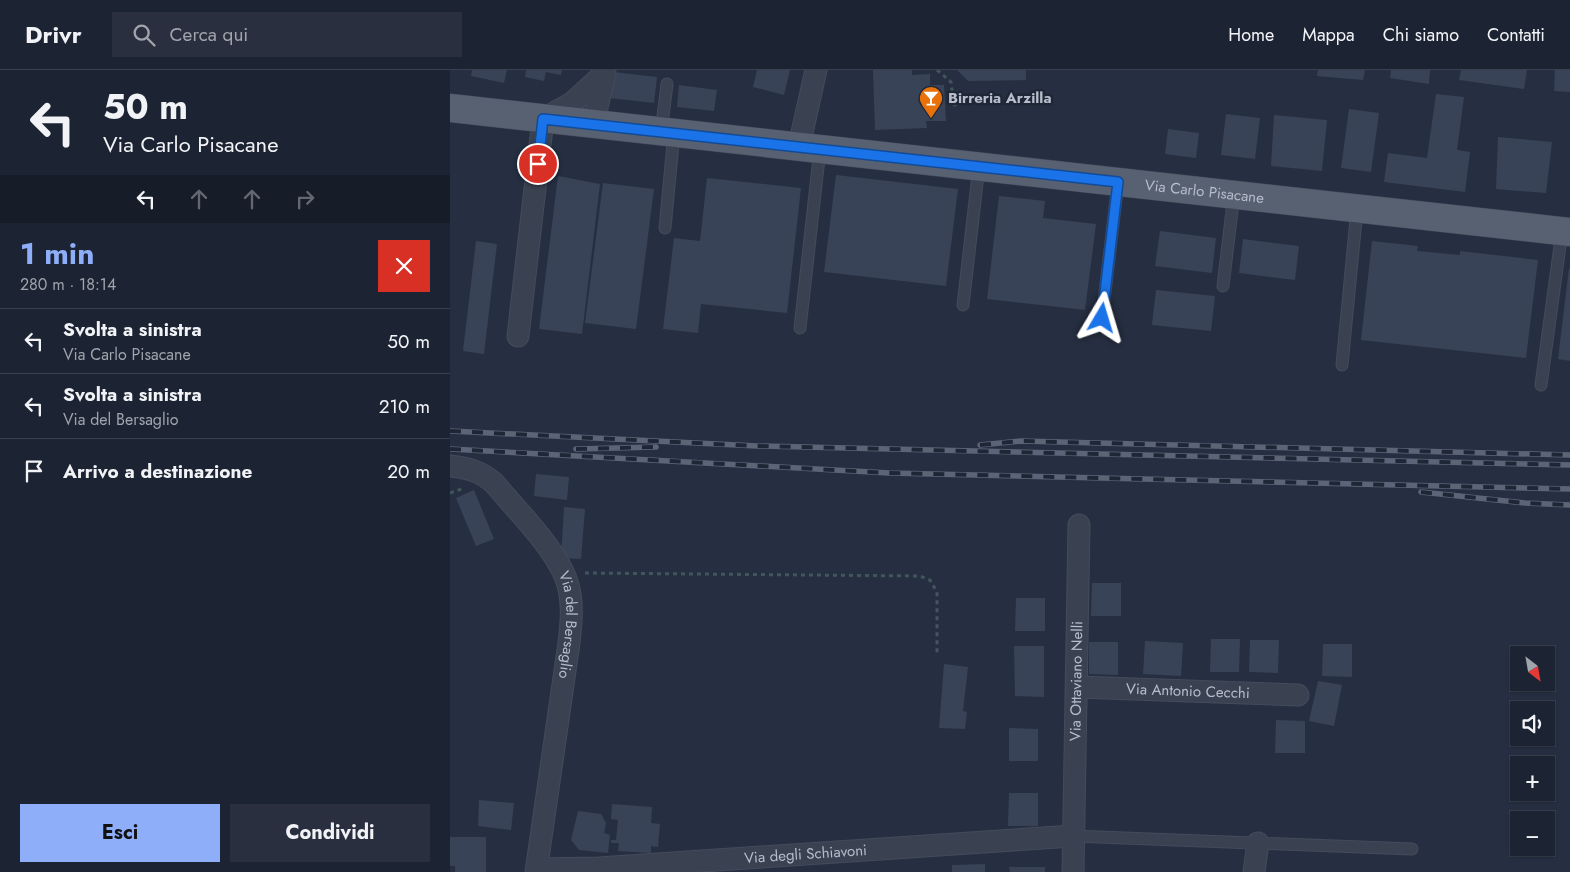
<!DOCTYPE html>
<html lang="it">
<head>
<meta charset="utf-8">
<style>
	:root { --surface:#1c2332; --page:#292f3e; --text:#f1f3f6; --muted:#a0a4ac; --line:#3a404d; --accent:#8faef9 }
	body { margin:0; font-family:Jost,sans-serif; background:var(--page); color:var(--text); height:100vh; display:flex; flex-direction:column; font-size:19px; white-space:nowrap }
	* { box-sizing:border-box; margin:0 }
	p { font-size:16px; color:var(--muted) }
	.icon { flex:none; width:28px; height:28px; fill:none; stroke:currentColor; stroke-width:2; stroke-linecap:round; stroke-linejoin:round }
	.map { position:relative; flex:1; overflow:hidden }
	.details { display:flex; flex-direction:column; background:var(--surface); width:450px }
	.details>* { flex:none }
	.guide { background:#1c2332; color:var(--text); overflow:hidden }
	.needle { width:32px; rotate:149deg }
	.buttons { position:absolute; left:1060px; top:576px; display:grid; gap:10px }
	.buttons a { display:grid; place-items:center; width:45px; height:45px; border-radius:0px; background:var(--surface); box-shadow:0 1px 4px #0004,0 0 0 1px var(--line); font-size:25px }
	.pin { position:absolute; display:grid; place-items:center; width:42px; height:42px; color:#fff; margin:-21px; border:2px solid #fff; border-radius:50%; box-shadow:0 1px 5px #0007 }
	.me { position:absolute; width:55px; margin:-28px; rotate:7deg; stroke-linejoin:round; filter:drop-shadow(0 0 4px #0008) }
	.turn { display:flex; align-items:center; gap:18px; height:105px; padding:0 20px; font-size:22px }
	.turn .icon { width:65px; height:65px; stroke-width:2.5 }
	.turn b { display:block; font-size:35px; line-height:42px }
	.lanes { display:flex; align-items:center; height:48px; padding:0 20px; background:#0003; justify-content:center; gap:25px; direction:ltr }
	.lanes .off { opacity:.35 }
	.round { display:grid; place-items:center; flex:none; width:52px; height:52px; border-radius:0px; background:var(--page) }
	.head { display:flex; align-items:center; justify-content:space-between; height:85px; padding:0 20px }
	h1 { font-size:30px; font-weight:700; line-height:38px; color:var(--accent) }
	.action { display:flex; gap:10px; margin-top:auto; padding:10px 20px }
	.action a { flex:1; height:58px; border-radius:0px; background:var(--accent); color:#111; font-size:20px; font-weight:700; line-height:58px; text-align:center }
	.action a+a { background:var(--page); color:var(--text) }
	ul { padding:0; list-style:none }
	li { display:flex; align-items:center; gap:15px; height:65px; padding:0 20px; border-top:1px solid var(--line) }
	li div { flex:1 }
	li b { display:block; font-size:19px }
	li em { font-style:normal }
	header { display:flex; align-items:center; gap:30px; box-sizing:border-box; height:70px; padding:0 25px; background:var(--surface); border-bottom:1px solid var(--line) }
	header strong { font-size:24px }
	nav { display:flex; gap:28px; margin-inline-start:auto; font-size:18px }
	.search { width:350px; height:45px; background:var(--page); display:flex; align-items:center; gap:12px; box-sizing:border-box; padding:0 18px; border-radius:0px; color:var(--muted); font-size:19px }
	main { display:flex; flex:1; min-height:0 }
	.map>svg:first-child { display:block }
	.building { fill:#384358 }
	.lines { fill:none; stroke-linecap:round; stroke-linejoin:round }
	.service-casing { stroke:#444b5b; stroke-width:13 }
	.minor-casing { stroke:#444b5b; stroke-width:23 }
	.primary-casing { stroke:#444b5b; stroke-width:29 }
	.path { stroke:#41565a; stroke-width:3; stroke-dasharray:4 4; stroke-linecap:butt }
	.service { stroke:#3a4251; stroke-width:11 }
	.minor { stroke:#3a4251; stroke-width:21 }
	.primary { stroke:#586171; stroke-width:28 }
	.rail-casing { stroke:#5c6578; stroke-width:5.5 }
	.rail { stroke:#1f2737; stroke-width:4; stroke-dasharray:11; stroke-linecap:butt }
	.route-casing { stroke:#114b97; stroke-width:12 }
	.route { stroke:#1a73e8; stroke-width:9 }
	.labels { text-anchor:middle; dominant-baseline:central; stroke-width:5; stroke-linejoin:round; paint-order:stroke }
	.poi-label { font-size:15px; font-weight:bold; fill:#b7bdcb; stroke:#1f2737; text-anchor:start }
	.street-label { font-size:15px; fill:#b7bdcb; stroke:#1f2737 }
</style>
</head>
<body>
<header>
<strong>Drivr</strong>
<div class="search"><svg class="icon" aria-label="search" viewBox="0 0 24 24"><circle cx="10" cy="10" r="6"/><path d="M15 15l6 6"/></svg>Cerca qui</div>
<nav><a>Home</a><a>Mappa</a><a>Chi siamo</a><a>Contatti</a></nav>
</header>
<main>
<section class="details">
<div class="guide">
<div class="turn"><svg class="icon" aria-label="left" viewBox="0 0 24 24"><path d="M17 20v-9H6M10 6l-5 5 5 5"/></svg><div><b>50 m</b>Via Carlo Pisacane</div></div>
<div class="lanes"><svg class="icon" aria-label="left" viewBox="0 0 24 24"><path d="M17 20v-9H6M10 6l-5 5 5 5"/></svg><svg class="icon off" aria-label="ahead" viewBox="0 0 24 24"><path d="M12 20V5M6 11l6-6 6 6"/></svg><svg class="icon off" aria-label="ahead" viewBox="0 0 24 24"><path d="M12 20V5M6 11l6-6 6 6"/></svg><svg class="icon off" aria-label="right" viewBox="0 0 24 24"><path d="M7 20v-9h11M14 6l5 5-5 5"/></svg></div>
</div>
<div class="head"><div><h1>1 min</h1><p>280 m · 18:14</p></div><a class="round" style="background:#d93025;color:#fff"><svg class="icon" aria-label="close" viewBox="0 0 24 24"><path d="M6 6l12 12M18 6L6 18"/></svg></a></div>
<ul>
<li><svg class="icon" aria-label="left" viewBox="0 0 24 24"><path d="M17 20v-9H6M10 6l-5 5 5 5"/></svg><div><b>Svolta a sinistra</b><p>Via Carlo Pisacane</p></div><em>50 m</em></li>
<li><svg class="icon" aria-label="left" viewBox="0 0 24 24"><path d="M17 20v-9H6M10 6l-5 5 5 5"/></svg><div><b>Svolta a sinistra</b><p>Via del Bersaglio</p></div><em>210 m</em></li>
<li><svg class="icon" aria-label="arrive" viewBox="0 0 24 24"><path d="M6 21V4h12l-3 4 3 4H6"/></svg><div><b>Arrivo a destinazione</b></div><em>20 m</em></li>
</ul>
<div class="action"><a>Esci</a><a>Condividi</a></div>
</section>
<div class="map">
<svg width="1120" height="802" viewBox="0 0 1120 802">
	<rect width="100%" height="100%" fill="#262f42"/>
	<g class="building">
		<path d="M 22,0 L 57,0 L 54,13 L 21,6 Z"/>
		<path d="M 76,0 L 112,0 L 111,5 L 96,2 L 94,11 L 75,7 Z"/>
		<path d="M 307,0 L 340,0 L 334,25 L 303,17 Z"/>
		<path d="M 423,0 L 462,0 L 462,5 L 480,4 L 480,15 L 494,15 L 496,51 L 476,51 L 477,58 L 425,60 Z"/>
		<path d="M 507,0 L 576,0 L 576,10 L 518,11 Z"/>
		<path d="M 868,0 L 915,0 L 913,10 L 867,6 Z"/>
		<path d="M 941,0 L 980,0 L 979,14 L 940,8 Z"/>
		<path d="M 1011,0 L 1077,0 L 1074,19 L 1009,10 Z"/>
		<path d="M 1105,0 L 1120,0 L 1120,22 L 1104,21 Z"/>
		<path d="M 163,2 L 207,7 L 204,33 L 159,28 Z"/>
		<path d="M 229,15 L 267,20 L 264,41 L 227,37 Z"/>
		<path d="M 986,24 L 1014,27 L 1007,80 L 1020,82 L 1015,122 L 934,112 L 938,83 L 977,88 Z"/>
		<path d="M 899,39 L 929,43 L 921,102 L 891,98 Z"/>
		<path d="M 776,44 L 810,48 L 805,89 L 771,85 Z"/>
		<path d="M 824,45 L 877,50 L 872,101 L 821,96 Z"/>
		<path d="M 718,59 L 749,63 L 746,88 L 715,84 Z"/>
		<path d="M 1048,67 L 1102,72 L 1096,123 L 1046,119 Z"/>
		<path d="M 386,105 L 508,119 L 496,216 L 374,202 Z"/>
		<path d="M 108,106 L 150,114 L 132,264 L 89,259 Z"/>
		<path d="M 257,108 L 351,118 L 337,243 L 251,234 L 248,263 L 213,259 L 224,168 L 250,171 Z"/>
		<path d="M 153,113 L 204,119 L 186,259 L 135,253 Z"/>
		<path d="M 549,126 L 595,131 L 593,148 L 646,154 L 635,240 L 537,229 Z"/>
		<path d="M 710,161 L 766,168 L 762,203 L 705,196 Z"/>
		<path d="M 793,169 L 849,176 L 845,210 L 789,203 Z"/>
		<path d="M 26,171 L 47,174 L 34,284 L 13,281 Z"/>
		<path d="M 922,171 L 968,176 L 967,181 L 1010,185 L 1010,181 L 1088,190 L 1076,288 L 911,270 Z"/>
		<path d="M 1119,198 L 1120,199 L 1120,291 L 1108,289 Z"/>
		<path d="M 706,220 L 765,226 L 761,261 L 702,255 Z"/>
		<path d="M 86,404 L 119,407 L 117,430 L 84,426 Z"/>
		<path d="M 24,420 L 44,469 L 26,476 L 6,428 Z"/>
		<path d="M 114,437 L 135,439 L 131,489 L 111,488 Z"/>
		<path d="M 642,513 L 671,513 L 671,546 L 641,546 Z"/>
		<path d="M 566,528 L 595,528 L 595,561 L 565,561 Z"/>
		<path d="M 761,569 L 790,569 L 789,602 L 760,602 Z"/>
		<path d="M 800,570 L 829,570 L 828,603 L 799,602 Z"/>
		<path d="M 695,571 L 733,573 L 731,606 L 693,604 Z"/>
		<path d="M 639,572 L 668,572 L 668,605 L 639,604 Z"/>
		<path d="M 873,574 L 902,574 L 902,607 L 872,606 Z"/>
		<path d="M 564,576 L 594,576 L 594,627 L 565,626 Z"/>
		<path d="M 494,594 L 518,597 L 513,641 L 517,642 L 515,659 L 489,658 Z"/>
		<path d="M 868,611 L 892,615 L 884,656 L 859,651 Z"/>
		<path d="M 826,650 L 855,651 L 855,683 L 825,683 Z"/>
		<path d="M 559,658 L 588,659 L 588,691 L 559,691 Z"/>
		<path d="M 559,723 L 588,723 L 588,756 L 558,756 Z"/>
		<path d="M 29,730 L 64,733 L 61,760 L 28,756 Z"/>
		<path d="M 162,734 L 202,737 L 201,753 L 210,754 L 208,777 L 201,776 L 201,783 L 168,781 L 169,773 L 161,773 L 161,770 L 166,770 L 168,750 L 161,749 Z"/>
		<path d="M 128,741 L 151,744 L 156,753 L 154,763 L 160,765 L 158,783 L 129,780 L 121,770 Z"/>
		<path d="M 0,767 L 36,767 L 36,802 L 5,802 L 5,796 L 0,796 Z"/>
		<path d="M 535,794 L 535,802 L 502,802 L 502,795 Z"/>
		<path d="M 559,797 L 595,797 L 595,802 L 560,802 Z"/>
	</g>
	<g class="lines">
		<g class="service-casing">
			<g id="service">
				<path d="M 211,62 L 217,14"/>
				<path d="M 215,158 L 224,63"/>
				<path d="M 773,216 L 784,124"/>
				<path d="M 513,235 L 529,96"/>
				<path d="M 652,248 L 668,112"/>
				<path d="M 350,258 L 370,79"/>
				<path d="M 892,295 L 907,139"/>
				<path d="M 1091,315 L 1112,161"/>
				<path d="M 623,766 L 962,779"/>
			</g>
		</g>
		<g class="minor-casing">
			<g id="minor">
				<path d="M 143,55 L 155,3"/>
				<path d="M 349,76 L 366,0"/>
				<path d="M 68,266 L 93,49 L 122,33 L 154,4"/>
				<path id="s1" d="M 0,396 C 18,398 30,401 44,413 C 67,441 112,484 119,519 C 123,537 121,555 119,573 L 86,802"/>
				<path id="s2" d="M 628,617 L 848,625"/>
				<path id="s3" d="M 87,799 L 149,798 L 623,766"/>
				<path id="s4" d="M 623,802 L 629,455"/>
				<path d="M 804,802 L 808,773"/>
			</g>
		</g>
		<g class="primary-casing">
			<g id="primary">
				<path id="s5" d="M 0,38 L 1120,162"/>
			</g>
		</g>
		<g class="path">
			<path d="M 487,0 L 501,12 L 504,35 L 514,33"/>
			<path d="M 0,423 L 14,418"/>
			<path d="M 135,503 L 470,506 L 480,510 L 487,522 L 487,586"/>
		</g>
		<use href="#service" class="service"/>
		<use href="#minor" class="minor"/>
		<use href="#primary" class="primary"/>
		<g class="rail-casing">
			<g id="rail">
				<path d="M 0,361 L 307,376 L 1120,395"/>
				<path d="M 530,375 L 571,371 L 1120,385"/>
				<path d="M 0,379 L 439,403 L 1120,419"/>
				<path d="M 126,379 L 206,377"/>
				<path d="M 971,422 L 1075,433 L 1120,435"/>
			</g>
		</g>
		<use href="#rail" class="rail"/>
	</g>
	<g class="lines">
		<g class="route-casing">
			<path id="route" d="M 88,94 L 93,49 L 668,112 L 652,248"/>
		</g>
		<use href="#route" class="route"/>
	</g>
	<defs>
		<g id="bar-pin" transform="scale(1.25)"><path d="M0 17L-7.5 6A9.5 9.5 0 1 1 7.5 6Z" fill="#e8710a" stroke="#1f2737"/><path d="M-6-5H6L.8 .8V4.5H3.5V6h-7V4.5H-.8V.8Z" fill="#fff"/></g>
	</defs>
	<g fill-rule="evenodd">
		<use href="#bar-pin" x="481" y="28"/>
	</g>
	<g class="labels">
		<g class="poi-label">
			<text x="498" y="28">Birreria Arzilla</text>
		</g>
		<g class="street-label">
			<text stroke="none"><textPath href="#s5" startOffset="759">Via Carlo Pisacane</textPath></text>
			<text stroke="none"><textPath href="#s1" startOffset="215">Via del Bersaglio</textPath></text>
			<text stroke="none"><textPath href="#s4" startOffset="191">Via Ottaviano Nelli</textPath></text>
			<text stroke="none"><textPath href="#s2" startOffset="110">Via Antonio Cecchi</textPath></text>
			<text stroke="none"><textPath href="#s3" startOffset="269">Via degli Schiavoni</textPath></text>
		</g>
	</g>
</svg>
<div class="buttons">
<a><svg class="needle" viewBox="-14 -14 28 28"><path d="M0-13l5 13h-10z" fill="#e53935"/><path d="M0 13l5-13h-10z" fill="#a0a4ac"/></svg></a>
<a><svg class="icon" aria-label="sound" viewBox="0 0 24 24"><path d="M4 9h4l5-4v14l-5-4H4zM17 9q2 3 0 6"/></svg></a>
<a>+</a>
<a>−</a>
</div>
<div class="pin" style="left:88px;top:94px;background:#d93025"><svg class="icon" aria-label="arrive" viewBox="0 0 24 24"><path d="M6 21V4h12l-3 4 3 4H6"/></svg></div>
<svg class="me" style="left:652px;top:248px" viewBox="-20 -20 40 40"><path d="M0-17L14 15 0 8-14 15z" fill="#1a73e8" stroke="#fff" stroke-width="4"/></svg>
</div>
</main>
</body>
</html>
